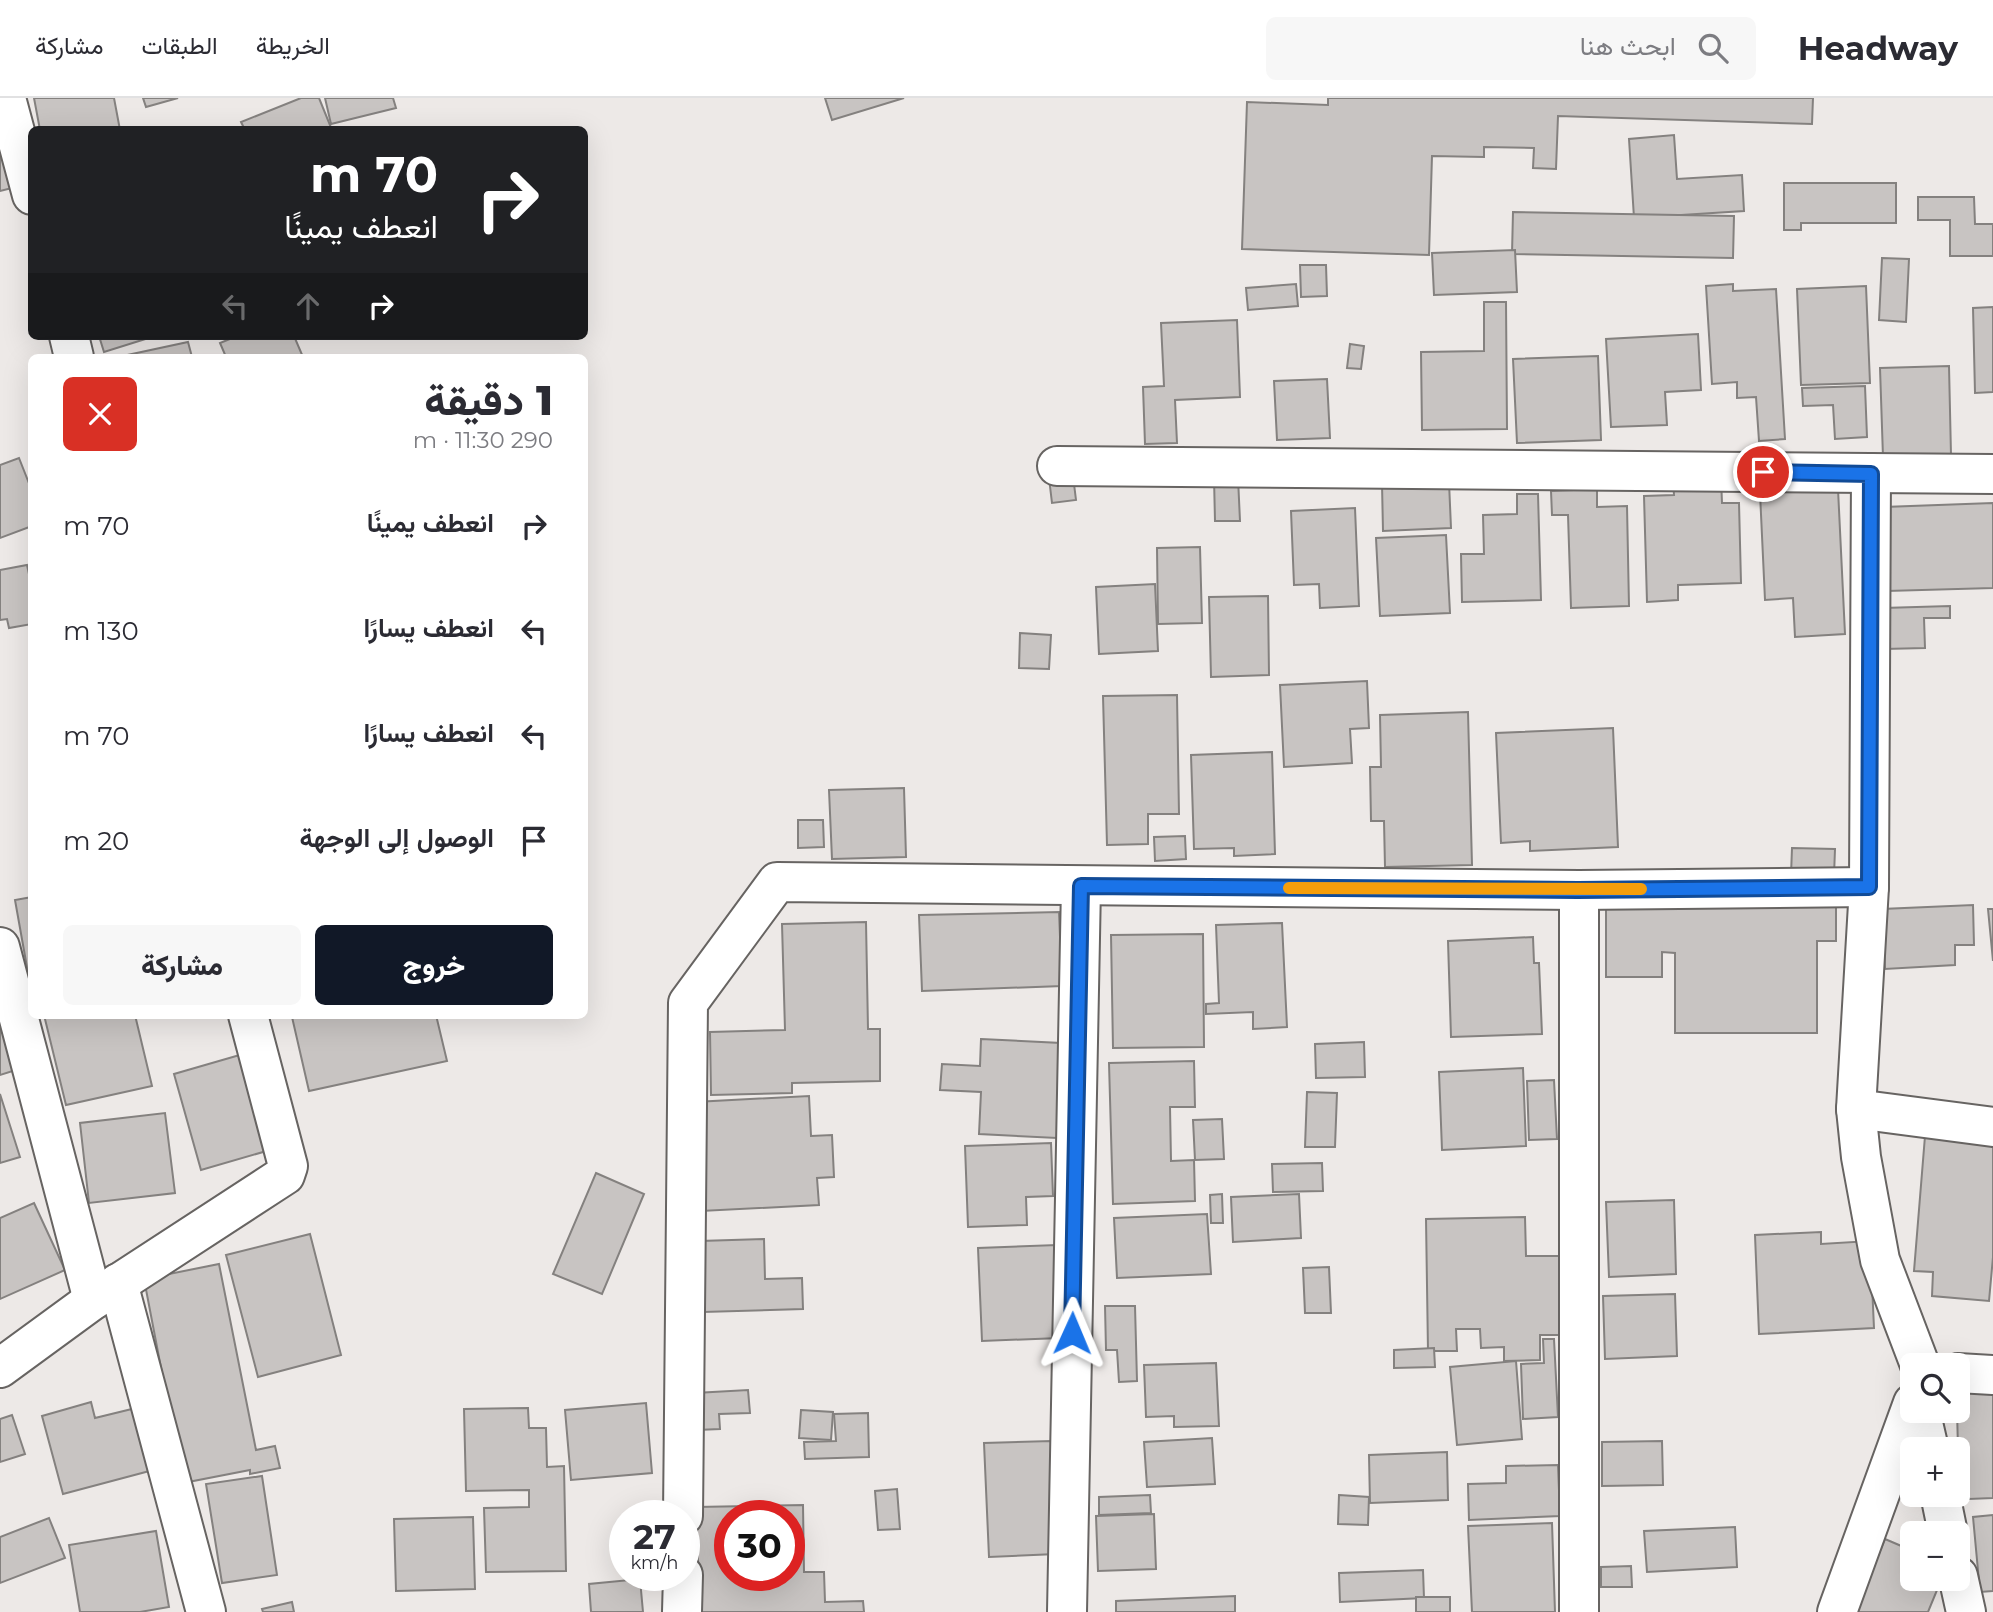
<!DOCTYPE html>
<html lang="ar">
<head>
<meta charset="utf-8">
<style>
	:root { --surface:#fff; --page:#f7f7f7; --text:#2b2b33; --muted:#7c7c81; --line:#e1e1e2; --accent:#111827 }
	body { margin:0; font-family:Montserrat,Vazirmatn,sans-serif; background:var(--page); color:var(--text); direction:rtl; height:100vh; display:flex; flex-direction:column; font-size:26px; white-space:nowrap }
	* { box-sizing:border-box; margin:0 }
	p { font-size:23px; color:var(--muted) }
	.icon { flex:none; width:38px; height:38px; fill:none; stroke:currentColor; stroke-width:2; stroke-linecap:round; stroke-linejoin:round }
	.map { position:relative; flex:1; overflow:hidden; direction:ltr }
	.panel { position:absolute; left:28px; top:256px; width:560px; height:665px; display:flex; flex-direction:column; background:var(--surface); border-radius:10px; box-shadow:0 7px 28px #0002; direction:rtl }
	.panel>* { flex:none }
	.guide { position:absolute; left:28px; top:28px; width:560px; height:214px; border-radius:10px; box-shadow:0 7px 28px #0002; direction:rtl; background:#202124; color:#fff; overflow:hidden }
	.fabs { position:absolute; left:1900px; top:1255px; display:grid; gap:14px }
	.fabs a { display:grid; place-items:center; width:70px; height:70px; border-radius:10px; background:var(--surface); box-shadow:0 7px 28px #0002; font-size:35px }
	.speed { position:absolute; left:609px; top:1402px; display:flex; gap:14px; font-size:35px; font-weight:700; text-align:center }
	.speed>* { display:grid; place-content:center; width:91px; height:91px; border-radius:50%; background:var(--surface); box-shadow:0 7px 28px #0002; line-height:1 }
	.speed small { font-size:18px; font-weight:400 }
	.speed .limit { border:10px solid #d22; background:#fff; color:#111 }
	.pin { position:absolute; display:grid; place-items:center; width:60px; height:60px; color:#fff; margin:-30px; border:4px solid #fff; border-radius:50%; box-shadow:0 2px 7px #0007 }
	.me { position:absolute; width:77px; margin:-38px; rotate:1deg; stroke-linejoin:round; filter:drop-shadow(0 0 5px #0008) }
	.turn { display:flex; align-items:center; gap:24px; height:147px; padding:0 35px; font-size:32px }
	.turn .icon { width:91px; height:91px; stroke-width:2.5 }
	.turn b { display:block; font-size:49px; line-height:60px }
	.lanes { display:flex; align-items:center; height:66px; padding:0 35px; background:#0003; justify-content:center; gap:35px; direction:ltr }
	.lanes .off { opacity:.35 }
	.round { display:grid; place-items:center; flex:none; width:74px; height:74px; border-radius:10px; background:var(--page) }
	.headline { display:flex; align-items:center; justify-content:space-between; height:119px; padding:0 35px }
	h1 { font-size:42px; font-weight:800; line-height:52px }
	.cta { display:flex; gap:14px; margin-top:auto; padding:14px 35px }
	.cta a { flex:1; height:80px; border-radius:10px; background:var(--accent); color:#fff; font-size:28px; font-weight:800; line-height:80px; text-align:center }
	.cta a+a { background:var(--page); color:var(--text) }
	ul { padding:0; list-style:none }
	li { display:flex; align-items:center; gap:21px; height:105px; padding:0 35px }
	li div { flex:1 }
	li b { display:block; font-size:26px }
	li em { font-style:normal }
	header { display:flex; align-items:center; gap:42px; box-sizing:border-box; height:98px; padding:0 35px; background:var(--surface); border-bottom:2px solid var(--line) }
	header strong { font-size:33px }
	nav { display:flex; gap:38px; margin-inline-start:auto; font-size:24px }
	.search { width:490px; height:63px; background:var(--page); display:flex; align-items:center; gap:18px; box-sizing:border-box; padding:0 24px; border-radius:10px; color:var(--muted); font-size:26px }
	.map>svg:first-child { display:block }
	.building { fill:#c8c4c2; stroke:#84817f; stroke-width:2; fill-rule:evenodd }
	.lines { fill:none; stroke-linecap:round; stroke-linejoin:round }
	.minor-casing { stroke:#676462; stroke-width:42 }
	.minor { stroke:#fff; stroke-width:38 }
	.route-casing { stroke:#114b97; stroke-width:18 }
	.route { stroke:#1a73e8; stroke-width:12 }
	.slow { stroke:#f59e0b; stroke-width:12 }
</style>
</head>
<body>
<header>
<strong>Headway</strong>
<div class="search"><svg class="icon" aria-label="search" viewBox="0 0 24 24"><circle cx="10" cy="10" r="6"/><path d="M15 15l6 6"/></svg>ابحث هنا</div>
<nav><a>الخريطة</a><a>الطبقات</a><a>مشاركة</a></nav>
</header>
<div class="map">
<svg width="1993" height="1514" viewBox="0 0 1993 1514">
	<rect width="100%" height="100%" fill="#ede9e7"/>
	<g class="building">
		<path d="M 34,0 L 114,0 L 120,32 L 40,32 Z"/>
		<path d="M 143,0 L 178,0 L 146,9 Z"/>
		<path d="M 301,0 L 319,0 L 332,32 L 245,32 L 241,24 Z"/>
		<path d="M 325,0 L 393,0 L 396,10 L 331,26 Z"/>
		<path d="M 825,0 L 904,0 L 832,22 Z"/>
		<path d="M 1328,0 L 1813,0 L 1812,26 L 1558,18 L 1556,71 L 1533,70 L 1534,50 L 1484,49 L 1484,59 L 1432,58 L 1429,157 L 1242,151 L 1247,4 L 1328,7 Z"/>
		<path d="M 1674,37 L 1677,81 L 1742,77 L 1744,113 L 1634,120 L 1629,41 Z"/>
		<path d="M 0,42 L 12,90 L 0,93 Z"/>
		<path d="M 1784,85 L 1896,85 L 1896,125 L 1801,125 L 1801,132 L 1784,132 Z"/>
		<path d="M 1918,99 L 1974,99 L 1975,126 L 1993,126 L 1993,158 L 1950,158 L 1950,122 L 1918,122 Z"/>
		<path d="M 1513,114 L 1734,118 L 1733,160 L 1512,156 Z"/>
		<path d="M 1515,152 L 1517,194 L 1434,197 L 1432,155 Z"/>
		<path d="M 1882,160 L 1909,161 L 1906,224 L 1879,222 Z"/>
		<path d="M 1300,167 L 1326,167 L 1327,198 L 1301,199 Z"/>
		<path d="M 1296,186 L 1298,208 L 1248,212 L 1246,190 Z"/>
		<path d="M 1733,186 L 1733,193 L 1776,191 L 1785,341 L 1759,343 L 1756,299 L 1737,300 L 1737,284 L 1712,286 L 1706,188 Z"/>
		<path d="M 1866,188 L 1870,285 L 1801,287 L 1797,191 Z"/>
		<path d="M 1484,204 L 1506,204 L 1507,331 L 1422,332 L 1421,254 L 1484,253 Z"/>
		<path d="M 1993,209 L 1993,294 L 1975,295 L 1973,210 Z"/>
		<path d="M 1237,222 L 1240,299 L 1175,302 L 1177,345 L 1145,346 L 1143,289 L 1164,288 L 1161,225 Z"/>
		<path d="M 1698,236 L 1701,292 L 1665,294 L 1667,327 L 1611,329 L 1606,241 Z"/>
		<path d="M 99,238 L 155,238 L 104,254 Z"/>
		<path d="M 237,238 L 294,238 L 303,259 L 226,259 L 220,245 Z"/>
		<path d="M 188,244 L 192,259 L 118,259 Z"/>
		<path d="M 1350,246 L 1364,248 L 1361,271 L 1347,270 Z"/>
		<path d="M 1598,258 L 1601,342 L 1517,345 L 1513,261 Z"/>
		<path d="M 1949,268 L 1951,357 L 1883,359 L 1880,270 Z"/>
		<path d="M 1327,281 L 1330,340 L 1277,342 L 1274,283 Z"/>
		<path d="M 1865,288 L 1867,339 L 1835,341 L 1833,307 L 1803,308 L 1802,290 Z"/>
		<path d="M 19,360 L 32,393 L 32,428 L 0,440 L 0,367 Z"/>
		<path d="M 1073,378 L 1076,402 L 1052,405 L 1049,380 Z"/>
		<path d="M 1721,379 L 1722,405 L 1739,405 L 1741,485 L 1678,487 L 1678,502 L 1647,504 L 1644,398 L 1674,397 L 1673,381 Z"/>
		<path d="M 1214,380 L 1238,380 L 1240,423 L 1215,423 Z"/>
		<path d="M 1449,384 L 1451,430 L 1383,433 L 1382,386 Z"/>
		<path d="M 1597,391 L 1597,409 L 1627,408 L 1629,508 L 1571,510 L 1568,417 L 1552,417 L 1551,393 Z"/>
		<path d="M 1838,391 L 1845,536 L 1795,539 L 1793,500 L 1765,502 L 1760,395 Z"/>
		<path d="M 1517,396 L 1538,396 L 1541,502 L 1462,504 L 1461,456 L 1484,456 L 1483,417 L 1517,416 Z"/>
		<path d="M 1993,405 L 1993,490 L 1887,493 L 1884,409 Z"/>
		<path d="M 1355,410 L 1359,508 L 1320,510 L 1319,486 L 1294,487 L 1291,413 Z"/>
		<path d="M 1446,437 L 1450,515 L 1380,518 L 1376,440 Z"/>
		<path d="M 1200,449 L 1202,525 L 1158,526 L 1157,450 Z"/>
		<path d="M 27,467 L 32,490 L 32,526 L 9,530 L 7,521 L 0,522 L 0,472 Z"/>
		<path d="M 1155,486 L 1158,553 L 1099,556 L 1096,489 Z"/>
		<path d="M 1268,498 L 1269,577 L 1211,579 L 1209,499 Z"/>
		<path d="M 1950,508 L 1950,520 L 1924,520 L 1925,550 L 1884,551 L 1883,510 Z"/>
		<path d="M 1020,535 L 1051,537 L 1049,571 L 1019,570 Z"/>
		<path d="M 1367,583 L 1369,630 L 1350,631 L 1352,665 L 1284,669 L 1280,587 Z"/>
		<path d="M 1177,597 L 1179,716 L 1148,716 L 1148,746 L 1107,747 L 1103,598 Z"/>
		<path d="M 1468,614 L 1472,767 L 1385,769 L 1384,723 L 1371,723 L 1370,669 L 1381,669 L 1380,617 Z"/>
		<path d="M 1613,630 L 1618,749 L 1530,753 L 1530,743 L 1501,745 L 1496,635 Z"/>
		<path d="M 1272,654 L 1275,756 L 1234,758 L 1234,750 L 1194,751 L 1191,657 Z"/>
		<path d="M 904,690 L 906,759 L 832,761 L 829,692 Z"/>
		<path d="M 798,722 L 823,722 L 824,749 L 798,750 Z"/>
		<path d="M 1185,738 L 1186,761 L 1155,763 L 1154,739 Z"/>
		<path d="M 1792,750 L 1835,751 L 1834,778 L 1791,777 Z"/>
		<path d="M 32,799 L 32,874 L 28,875 L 15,802 Z"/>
		<path d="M 1836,804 L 1836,843 L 1817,843 L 1817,935 L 1675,935 L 1675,855 L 1662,854 L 1662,879 L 1606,879 L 1606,807 Z"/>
		<path d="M 1973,807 L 1974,847 L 1955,847 L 1955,867 L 1885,871 L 1882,811 Z"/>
		<path d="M 1988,811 L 1993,811 L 1993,863 Z"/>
		<path d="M 1059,814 L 1062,888 L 922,893 L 919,817 Z"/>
		<path d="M 866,824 L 868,931 L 880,931 L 880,983 L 792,985 L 792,995 L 711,997 L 710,934 L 785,932 L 782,826 Z"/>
		<path d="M 1282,825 L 1287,929 L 1253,931 L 1253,914 L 1206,916 L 1206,906 L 1219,905 L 1216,827 Z"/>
		<path d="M 1203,836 L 1204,949 L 1113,950 L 1111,837 Z"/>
		<path d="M 1533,839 L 1534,865 L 1539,865 L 1542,936 L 1451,939 L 1448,843 Z"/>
		<path d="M 0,907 L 22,970 L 0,977 Z"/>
		<path d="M 44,917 L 135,917 L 152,988 L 66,1007 Z"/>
		<path d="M 300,917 L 436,917 L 447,963 L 309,993 L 292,919 Z"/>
		<path d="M 981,941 L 1061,945 L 1057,1040 L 979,1036 L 981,994 L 940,992 L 942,966 L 980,968 Z"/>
		<path d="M 1364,944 L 1365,979 L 1316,980 L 1315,946 Z"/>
		<path d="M 250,954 L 277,1050 L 201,1072 L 174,976 Z"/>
		<path d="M 1194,963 L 1195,1009 L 1170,1009 L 1171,1063 L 1194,1062 L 1195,1103 L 1113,1106 L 1109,965 Z"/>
		<path d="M 1523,970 L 1526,1048 L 1442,1052 L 1439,974 Z"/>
		<path d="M 1554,982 L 1557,1041 L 1529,1042 L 1527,983 Z"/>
		<path d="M 1307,994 L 1337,995 L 1335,1049 L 1305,1049 Z"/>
		<path d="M 0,996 L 20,1059 L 0,1065 Z"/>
		<path d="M 809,998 L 811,1038 L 832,1037 L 834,1079 L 817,1080 L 819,1107 L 701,1113 L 695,1004 Z"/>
		<path d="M 165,1015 L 175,1095 L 89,1105 L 80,1025 Z"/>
		<path d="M 1222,1021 L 1224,1061 L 1195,1062 L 1193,1022 Z"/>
		<path d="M 1925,1038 L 1993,1044 L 1993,1159 L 1989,1203 L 1932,1198 L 1933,1174 L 1914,1173 Z"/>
		<path d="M 1051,1045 L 1053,1098 L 1026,1099 L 1027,1127 L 968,1129 L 965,1048 Z"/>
		<path d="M 1322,1065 L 1323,1093 L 1273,1094 L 1272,1066 Z"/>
		<path d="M 596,1075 L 644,1096 L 602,1196 L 553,1176 Z"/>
		<path d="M 1222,1096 L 1223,1125 L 1211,1125 L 1210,1097 Z"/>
		<path d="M 1299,1096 L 1301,1140 L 1233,1144 L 1231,1099 Z"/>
		<path d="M 1674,1102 L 1676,1176 L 1609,1179 L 1606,1104 Z"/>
		<path d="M 34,1105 L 65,1172 L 0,1201 L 0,1120 Z"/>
		<path d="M 1207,1116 L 1211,1176 L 1117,1180 L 1114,1120 Z"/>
		<path d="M 1525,1119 L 1526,1158 L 1565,1158 L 1565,1186 L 1559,1186 L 1560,1237 L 1540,1237 L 1540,1262 L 1504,1263 L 1504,1249 L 1481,1250 L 1480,1231 L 1456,1231 L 1457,1253 L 1428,1253 L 1426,1121 Z"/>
		<path d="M 1821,1134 L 1821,1146 L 1870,1143 L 1874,1230 L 1759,1236 L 1755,1137 Z"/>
		<path d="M 310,1136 L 341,1257 L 258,1279 L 226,1157 Z"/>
		<path d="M 764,1141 L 765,1181 L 802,1180 L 803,1211 L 703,1214 L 700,1143 Z"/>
		<path d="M 1057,1147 L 1060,1240 L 982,1243 L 978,1150 Z"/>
		<path d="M 219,1166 L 256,1352 L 275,1348 L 280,1370 L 250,1376 L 250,1372 L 183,1385 L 144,1181 Z"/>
		<path d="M 1329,1169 L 1331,1215 L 1305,1215 L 1303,1170 Z"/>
		<path d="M 1675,1196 L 1677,1258 L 1605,1261 L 1603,1198 Z"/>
		<path d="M 1105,1208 L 1135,1208 L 1137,1283 L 1119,1284 L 1117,1252 L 1106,1252 Z"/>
		<path d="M 1543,1241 L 1554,1241 L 1558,1319 L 1523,1321 L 1521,1266 L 1544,1265 Z"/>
		<path d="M 1434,1250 L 1435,1269 L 1394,1270 L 1394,1252 Z"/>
		<path d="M 1516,1263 L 1522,1341 L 1457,1347 L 1450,1269 Z"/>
		<path d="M 1216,1265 L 1219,1328 L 1174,1329 L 1174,1318 L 1146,1319 L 1144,1267 Z"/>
		<path d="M 1993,1284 L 1993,1400 L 1969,1401 L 1967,1352 L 1958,1353 L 1958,1351 L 1957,1312 L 1958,1312 L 1958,1285 Z"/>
		<path d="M 748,1292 L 750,1315 L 719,1316 L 720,1331 L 697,1332 L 695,1295 Z"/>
		<path d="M 91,1304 L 95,1320 L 140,1309 L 157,1371 L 63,1396 L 42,1318 Z"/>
		<path d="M 646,1305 L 652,1375 L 571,1382 L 565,1312 Z"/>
		<path d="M 528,1310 L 529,1330 L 546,1330 L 547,1369 L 564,1368 L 566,1473 L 486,1474 L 484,1410 L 529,1409 L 529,1392 L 466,1393 L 464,1311 Z"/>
		<path d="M 801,1312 L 833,1314 L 831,1342 L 799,1340 Z"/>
		<path d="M 868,1315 L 869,1359 L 805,1361 L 804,1344 L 836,1343 L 834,1316 Z"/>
		<path d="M 12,1317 L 25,1356 L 0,1364 L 0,1321 Z"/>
		<path d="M 1212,1340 L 1215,1386 L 1147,1389 L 1144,1344 Z"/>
		<path d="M 1051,1343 L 1056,1456 L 989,1459 L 984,1345 Z"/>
		<path d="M 1662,1343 L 1663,1387 L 1602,1388 L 1602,1344 Z"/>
		<path d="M 1447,1354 L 1448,1402 L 1370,1405 L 1369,1357 Z"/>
		<path d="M 1558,1367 L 1560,1418 L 1469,1422 L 1468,1386 L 1506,1385 L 1506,1368 Z"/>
		<path d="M 262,1378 L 277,1477 L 222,1485 L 206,1386 Z"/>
		<path d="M 897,1391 L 900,1431 L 878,1432 L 875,1393 Z"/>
		<path d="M 1150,1397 L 1151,1415 L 1099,1417 L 1099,1399 Z"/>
		<path d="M 1339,1397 L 1369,1399 L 1368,1427 L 1338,1426 Z"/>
		<path d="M 803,1407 L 804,1474 L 824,1474 L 825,1504 L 863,1503 L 864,1514 L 700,1514 L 696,1409 ZM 730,1418 L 789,1418 L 789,1477 L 730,1477 Z"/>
		<path d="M 1154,1416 L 1156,1471 L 1098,1473 L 1096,1418 Z"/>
		<path d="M 1993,1417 L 1993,1493 L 1980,1494 L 1973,1419 Z"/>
		<path d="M 473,1419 L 475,1491 L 396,1493 L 394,1421 Z"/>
		<path d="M 49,1420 L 65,1460 L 0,1485 L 0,1439 Z"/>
		<path d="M 1552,1425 L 1555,1514 L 1472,1514 L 1468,1428 Z"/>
		<path d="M 1735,1429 L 1737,1469 L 1647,1474 L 1644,1433 Z"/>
		<path d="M 156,1433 L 169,1509 L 140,1514 L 80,1514 L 69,1447 Z"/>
		<path d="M 1885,1441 L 1913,1453 L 1913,1480 L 1942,1480 L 1928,1514 L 1858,1514 L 1855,1513 Z"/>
		<path d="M 1631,1468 L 1632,1489 L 1601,1489 L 1601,1469 Z"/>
		<path d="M 1423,1472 L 1424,1500 L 1340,1504 L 1339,1475 Z"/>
		<path d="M 640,1481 L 643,1514 L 591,1514 L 589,1486 Z"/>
		<path d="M 1235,1498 L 1235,1514 L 1116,1514 L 1116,1503 Z"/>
		<rect x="1416" y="1499" width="34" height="15"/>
		<path d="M 292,1504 L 294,1514 L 263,1514 L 262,1511 Z"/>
	</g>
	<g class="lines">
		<g class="minor-casing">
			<g id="minor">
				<path d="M 6,0 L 32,97"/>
				<path d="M 69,238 L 74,259"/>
				<path d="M 1057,368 L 1993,376"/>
				<path d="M 1871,375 L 1869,789 L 1856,1011 L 1861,1059 L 1880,1162 L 1920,1267"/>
				<path d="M 1579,792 L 1579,1514"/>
				<path d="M 0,849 L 93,1202"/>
				<path d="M 1856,1011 L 1993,1029"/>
				<path d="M 118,1185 L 206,1514"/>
				<path d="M 0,1270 L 93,1202 L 285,1077 L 288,1068 L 248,917"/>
				<path d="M 1958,1275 L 1993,1277"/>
				<path d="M 1920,1312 L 1929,1351"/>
				<path d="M 1940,1396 L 1948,1435"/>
				<path d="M 683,1418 L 688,905 L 777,784 L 1579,792 L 1869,789"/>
				<path d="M 1958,1478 L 1966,1514"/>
				<path d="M 682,1514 L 683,1477"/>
				<path d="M 1067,1514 L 1081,788"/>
				<path d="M 1837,1514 L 1913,1305"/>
			</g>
		</g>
		<use href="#minor" class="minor"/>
	</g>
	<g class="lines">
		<g class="route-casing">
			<path id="route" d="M 1072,1235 L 1081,788 L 1578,792 L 1869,789 L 1871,376 L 1763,374"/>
		</g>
		<use href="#route" class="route"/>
		<path class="slow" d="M 1289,790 L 1641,791"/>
	</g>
</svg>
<div class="fabs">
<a><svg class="icon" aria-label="search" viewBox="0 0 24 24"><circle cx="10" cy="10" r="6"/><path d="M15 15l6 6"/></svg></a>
<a>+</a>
<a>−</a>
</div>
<div class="speed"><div>27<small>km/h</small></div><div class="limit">30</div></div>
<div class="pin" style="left:1763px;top:374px;background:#d93025"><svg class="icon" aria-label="arrive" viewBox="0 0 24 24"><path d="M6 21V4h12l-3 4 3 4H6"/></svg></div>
<svg class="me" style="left:1072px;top:1235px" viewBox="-20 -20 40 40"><path d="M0-17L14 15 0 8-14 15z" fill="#1a73e8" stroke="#fff" stroke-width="4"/></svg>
<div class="guide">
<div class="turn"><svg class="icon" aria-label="right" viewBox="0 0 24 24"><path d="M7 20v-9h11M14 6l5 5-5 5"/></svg><div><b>70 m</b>انعطف يمينًا</div></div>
<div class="lanes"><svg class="icon off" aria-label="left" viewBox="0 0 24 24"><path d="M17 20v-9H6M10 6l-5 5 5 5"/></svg><svg class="icon off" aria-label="ahead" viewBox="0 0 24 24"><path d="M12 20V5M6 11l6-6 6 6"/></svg><svg class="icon" aria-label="right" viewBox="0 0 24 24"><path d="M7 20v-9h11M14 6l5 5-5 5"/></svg></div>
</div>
<section class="panel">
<div class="headline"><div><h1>1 دقيقة</h1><p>290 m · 11:30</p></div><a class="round" style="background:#d93025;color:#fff"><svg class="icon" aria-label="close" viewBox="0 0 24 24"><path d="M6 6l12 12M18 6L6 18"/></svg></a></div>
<ul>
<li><svg class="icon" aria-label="right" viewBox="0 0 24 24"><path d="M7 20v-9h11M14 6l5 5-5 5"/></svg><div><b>انعطف يمينًا</b></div><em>70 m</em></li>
<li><svg class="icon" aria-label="left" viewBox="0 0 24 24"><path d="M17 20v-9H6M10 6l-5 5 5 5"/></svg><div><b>انعطف يسارًا</b></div><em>130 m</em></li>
<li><svg class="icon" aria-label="left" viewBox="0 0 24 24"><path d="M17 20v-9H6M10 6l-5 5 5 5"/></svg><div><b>انعطف يسارًا</b></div><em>70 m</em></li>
<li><svg class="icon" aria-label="arrive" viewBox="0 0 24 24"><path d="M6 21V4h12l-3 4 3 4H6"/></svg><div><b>الوصول إلى الوجهة</b></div><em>20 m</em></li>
</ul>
<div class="cta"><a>خروج</a><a>مشاركة</a></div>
</section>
</div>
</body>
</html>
